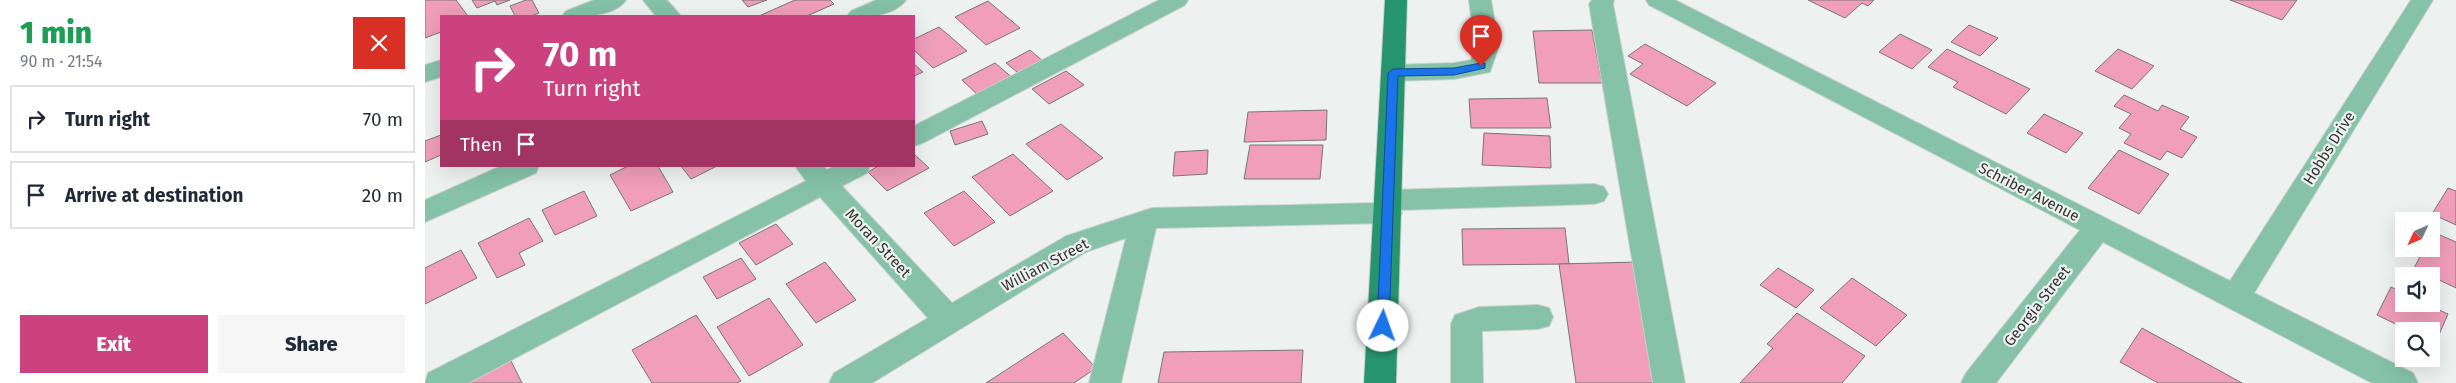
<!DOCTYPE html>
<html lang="en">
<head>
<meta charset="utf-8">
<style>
	:root { --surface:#fff; --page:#f6f6f7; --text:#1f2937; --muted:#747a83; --line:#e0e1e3; --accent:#cb427e }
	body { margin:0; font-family:"Fira Sans",sans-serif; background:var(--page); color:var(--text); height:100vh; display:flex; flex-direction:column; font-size:19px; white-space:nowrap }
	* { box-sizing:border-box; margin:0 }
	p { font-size:16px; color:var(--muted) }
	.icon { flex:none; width:28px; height:28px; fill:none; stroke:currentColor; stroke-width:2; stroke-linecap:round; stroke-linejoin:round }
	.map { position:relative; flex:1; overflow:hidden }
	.panel { display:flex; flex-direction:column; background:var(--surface); width:425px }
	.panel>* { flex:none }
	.guide { position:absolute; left:15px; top:15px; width:475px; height:152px; border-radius:0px; box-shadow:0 5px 20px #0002; background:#cb427e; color:#fff; overflow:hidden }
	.needle { width:32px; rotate:226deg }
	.tools { position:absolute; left:1970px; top:212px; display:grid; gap:10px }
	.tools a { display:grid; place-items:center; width:45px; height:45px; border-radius:0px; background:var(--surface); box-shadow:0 5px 20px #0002; font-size:25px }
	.pin { position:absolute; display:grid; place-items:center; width:42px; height:42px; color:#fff; margin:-51px -21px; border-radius:50% 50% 50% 0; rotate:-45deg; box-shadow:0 0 5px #0007 }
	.pin .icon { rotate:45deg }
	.me { position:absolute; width:55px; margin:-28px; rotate:3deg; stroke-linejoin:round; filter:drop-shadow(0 0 4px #0008) }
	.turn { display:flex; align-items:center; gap:18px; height:105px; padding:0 20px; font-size:22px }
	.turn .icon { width:65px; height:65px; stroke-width:2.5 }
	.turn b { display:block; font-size:35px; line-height:42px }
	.then { display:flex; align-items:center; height:48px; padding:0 20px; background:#0003; gap:10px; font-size:19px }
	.round { display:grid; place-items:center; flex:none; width:52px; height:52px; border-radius:0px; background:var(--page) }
	.overview { display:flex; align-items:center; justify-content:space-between; height:85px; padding:0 20px }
	h1 { font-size:30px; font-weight:800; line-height:38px; color:#1e9e55 }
	.primary-button { display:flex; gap:10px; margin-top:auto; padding:10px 20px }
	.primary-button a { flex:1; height:58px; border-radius:0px; background:var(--accent); color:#fff; font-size:20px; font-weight:800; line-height:58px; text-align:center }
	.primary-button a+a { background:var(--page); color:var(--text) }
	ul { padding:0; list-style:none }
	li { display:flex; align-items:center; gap:15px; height:68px; margin:0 10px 8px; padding:0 10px; border:2px solid var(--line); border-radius:0px }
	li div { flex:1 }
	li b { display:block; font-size:19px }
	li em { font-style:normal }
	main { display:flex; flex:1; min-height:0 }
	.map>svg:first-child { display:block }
	.building { fill:#f09eba; stroke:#7a7677 }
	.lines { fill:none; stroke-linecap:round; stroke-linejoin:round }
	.minor-casing { stroke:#cbd0ce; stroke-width:2 }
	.major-casing { stroke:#cbd0ce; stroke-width:2 }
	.minor { fill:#85c2a8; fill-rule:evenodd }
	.major { fill:#279470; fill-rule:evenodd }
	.route { fill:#1a73e8; stroke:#114b97 }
	.labels { text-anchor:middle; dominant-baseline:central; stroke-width:4.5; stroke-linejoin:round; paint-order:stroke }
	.street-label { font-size:15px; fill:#313332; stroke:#edf2f0 }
</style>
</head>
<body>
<main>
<section class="panel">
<div class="overview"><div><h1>1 min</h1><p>90 m · 21:54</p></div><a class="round" style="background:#d93025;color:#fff"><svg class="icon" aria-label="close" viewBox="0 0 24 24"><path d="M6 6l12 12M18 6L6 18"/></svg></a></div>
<ul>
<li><svg class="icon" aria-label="right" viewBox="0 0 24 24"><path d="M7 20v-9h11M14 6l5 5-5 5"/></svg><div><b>Turn right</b></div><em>70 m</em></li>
<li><svg class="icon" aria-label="arrive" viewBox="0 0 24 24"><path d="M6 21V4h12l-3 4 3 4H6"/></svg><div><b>Arrive at destination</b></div><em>20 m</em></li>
</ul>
<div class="primary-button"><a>Exit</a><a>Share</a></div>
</section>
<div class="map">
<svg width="2031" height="383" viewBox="0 0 2031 383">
	<rect width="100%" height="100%" fill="#edf2f0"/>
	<g class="building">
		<path d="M 0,0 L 31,0 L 43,16 L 16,16 L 16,32 L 0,38 Z"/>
		<path d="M 47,0 L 85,0 L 72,5 L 70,1 L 52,8 Z"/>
		<path d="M 101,0 L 107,0 L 114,13 L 106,16 L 90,16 L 85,6 Z"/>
		<path d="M 317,0 L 342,0 L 323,7 Z"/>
		<path d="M 370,0 L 405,0 L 409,4 L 382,16 L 334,16 Z"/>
		<path d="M 1383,0 L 1449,0 L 1443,6 L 1437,3 L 1420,18 Z"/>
		<path d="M 1805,0 L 1872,0 L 1857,20 Z"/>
		<path d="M 563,1 L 595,28 L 561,45 L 530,17 Z"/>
		<path d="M 1544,25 L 1573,38 L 1555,56 L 1526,42 Z"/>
		<path d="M 514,27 L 542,51 L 508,68 L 489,50 L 489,39 Z"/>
		<path d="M 1167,30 L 1177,83 L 1114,83 L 1108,31 Z"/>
		<path d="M 1475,34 L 1507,50 L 1487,69 L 1454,52 Z"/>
		<path d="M 1220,44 L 1291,83 L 1262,106 L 1205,74 L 1218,64 L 1203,56 Z"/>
		<path d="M 1522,49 L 1605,89 L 1581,114 L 1528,87 L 1533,82 L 1503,67 Z"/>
		<path d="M 1693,49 L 1729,66 L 1707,89 L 1670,71 Z"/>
		<path d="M 605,50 L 621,64 L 597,76 L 581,63 Z"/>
		<path d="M 570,63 L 590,80 L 556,98 L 537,80 Z"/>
		<path d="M 489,64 L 498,72 L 489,76 Z"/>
		<path d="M 641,71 L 659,85 L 624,104 L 607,89 Z"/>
		<path d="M 1699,95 L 1733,111 L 1737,105 L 1764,117 L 1755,129 L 1772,137 L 1757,158 L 1742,151 L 1735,160 L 1699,143 L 1706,134 L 1694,128 L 1706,114 L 1689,106 Z"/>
		<path d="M 1122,98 L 1126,128 L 1046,128 L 1044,99 Z"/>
		<path d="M 902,110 L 901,140 L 819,142 L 823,112 Z"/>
		<path d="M 1619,114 L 1658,133 L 1641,153 L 1602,133 Z"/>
		<path d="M 557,121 L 563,134 L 530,145 L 525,131 Z"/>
		<path d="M 636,124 L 678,158 L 642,180 L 601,144 Z"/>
		<path d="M 1059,133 L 1125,136 L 1126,168 L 1057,165 Z"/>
		<path d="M 16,135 L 16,155 L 0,162 L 0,141 Z"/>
		<path d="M 825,145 L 898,145 L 895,179 L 819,179 Z"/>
		<path d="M 783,150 L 782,174 L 748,176 L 750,152 Z"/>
		<path d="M 1694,150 L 1744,174 L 1714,214 L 1663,188 Z"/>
		<path d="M 489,154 L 504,168 L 462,191 L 443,172 L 453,166 L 489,166 Z"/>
		<path d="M 588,154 L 628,191 L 585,216 L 547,177 Z"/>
		<path d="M 203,166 L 233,166 L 248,192 L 206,211 L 185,175 Z"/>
		<path d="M 256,166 L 292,166 L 266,179 Z"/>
		<path d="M 2023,188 L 2031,191 L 2031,225 L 2007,214 Z"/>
		<path d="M 159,191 L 172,216 L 130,235 L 117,210 Z"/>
		<path d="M 539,191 L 570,222 L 529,246 L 499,213 Z"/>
		<path d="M 104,218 L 118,241 L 94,253 L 100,265 L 72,278 L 53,243 Z"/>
		<path d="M 351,224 L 368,244 L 331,265 L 314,243 Z"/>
		<path d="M 1140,228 L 1144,264 L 1038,265 L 1037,229 Z"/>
		<path d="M 2008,232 L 2031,242 L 2031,288 L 1989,268 L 1999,249 L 2006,249 Z"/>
		<path d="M 36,250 L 52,278 L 0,304 L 0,268 Z"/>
		<path d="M 316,258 L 331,279 L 292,299 L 278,277 Z"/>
		<path d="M 400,262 L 431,300 L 391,323 L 361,284 Z"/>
		<path d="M 1213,262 L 1239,383 L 1151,383 L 1134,264 Z"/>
		<path d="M 1353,268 L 1389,290 L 1371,308 L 1335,285 Z"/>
		<path d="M 1427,278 L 1482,315 L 1451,346 L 1395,308 Z"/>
		<path d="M 1966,287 L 1979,293 L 1979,304 L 2001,304 L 2023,314 L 2010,344 L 2006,342 L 2006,331 L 1985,331 L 1952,315 Z"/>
		<path d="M 344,298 L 378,345 L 324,376 L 292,327 Z"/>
		<path d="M 1372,313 L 1440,356 L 1417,383 L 1315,383 L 1348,348 L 1342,344 Z"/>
		<path d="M 271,315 L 316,381 L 312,383 L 227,383 L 207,350 Z"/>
		<path d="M 1717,328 L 1817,383 L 1733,383 L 1695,362 Z"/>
		<path d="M 638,333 L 671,368 L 649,383 L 561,383 Z"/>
		<path d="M 878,350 L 876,383 L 733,383 L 739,352 Z"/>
		<path d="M 85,359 L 97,383 L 40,383 Z"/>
	</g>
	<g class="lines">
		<g class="minor-casing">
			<g id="minor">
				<path d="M 169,0 L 201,0 C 190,17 156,17 137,16 L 141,11 Z"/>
				<path d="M 218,0 L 242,0 L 256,16 L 231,16 Z"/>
				<path d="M 451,0 L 481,0 C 469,17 441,17 422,16 L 426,11 Z"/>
				<path d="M 734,0 L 763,0 L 760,5 L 498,143 L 489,146 L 489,126 Z"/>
				<path d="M 1044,0 L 1066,0 L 1074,46 L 1065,72 L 1029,79 L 968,81 L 959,79 L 956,73 L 959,67 L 968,65 L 1029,63 L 1046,60 L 1050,46 Z"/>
				<path d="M 1167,0 L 1189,0 L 1188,4 L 1260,383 L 1228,383 L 1164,4 Z"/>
				<path d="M 1221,0 L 1250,0 L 1805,281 L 1986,0 L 2008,0 L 1829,293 L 1988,373 L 1993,383 L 1947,383 L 1678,242 L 1571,383 L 1536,383 L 1541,373 L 1655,230 L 1224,5 Z"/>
				<path d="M 16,60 L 16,77 L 0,82 L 0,65 Z"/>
				<path d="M 76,166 L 114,166 L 111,173 L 0,222 L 0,200 Z"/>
				<path d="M 370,166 L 399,166 L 402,170 L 409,166 L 445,166 L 442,173 L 417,186 L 527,303 L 641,236 L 727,208 L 952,203 L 950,200 L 954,193 L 964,190 L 1169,184 L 1179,187 L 1183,194 L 1179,201 L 1169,204 L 975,210 L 977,213 L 973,220 L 963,223 L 731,228 L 696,383 L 664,383 L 701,238 L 661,252 L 447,383 L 404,383 L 409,373 L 503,318 L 395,197 L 43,383 L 0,383 L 3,373 L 381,181 Z"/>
				<path d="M 1113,305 L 1124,308 L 1128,317 L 1124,326 L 1113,329 L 1057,331 L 1058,383 L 1026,383 L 1026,324 L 1030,315 L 1054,307 Z"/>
			</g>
		</g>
		<g class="major-casing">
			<path id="major" d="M 960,0 L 982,0 L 971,383 L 939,383 Z"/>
		</g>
		<use href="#minor" class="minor"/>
		<use href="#major" class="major"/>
	</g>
	<path class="route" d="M 1056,63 L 1060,63 L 1060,68 L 1029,75 L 973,76 L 964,326 L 958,331 L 953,329 L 952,326 L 963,73 L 968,69 L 1029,68 Z"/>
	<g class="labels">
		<g class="street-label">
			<text transform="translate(1904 148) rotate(-58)">Hobbs Drive</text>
			<text transform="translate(1604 192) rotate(27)">Schriber Avenue</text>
			<text transform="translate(453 243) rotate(47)">Moran Street</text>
			<text transform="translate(620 265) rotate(-28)">William Street</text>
			<text transform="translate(1612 306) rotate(-52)">Georgia Street</text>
		</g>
	</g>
</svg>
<div class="tools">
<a><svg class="needle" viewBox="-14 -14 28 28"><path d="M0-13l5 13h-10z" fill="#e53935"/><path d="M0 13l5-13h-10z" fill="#747a83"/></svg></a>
<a><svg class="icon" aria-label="sound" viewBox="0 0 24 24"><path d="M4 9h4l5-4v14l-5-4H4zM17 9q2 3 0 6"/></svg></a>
<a><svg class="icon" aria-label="search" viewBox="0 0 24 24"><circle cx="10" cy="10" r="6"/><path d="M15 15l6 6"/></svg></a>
</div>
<div class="pin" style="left:1056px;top:66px;background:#d93025"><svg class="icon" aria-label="arrive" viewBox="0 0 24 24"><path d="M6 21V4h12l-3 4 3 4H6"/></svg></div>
<svg class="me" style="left:958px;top:326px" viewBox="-20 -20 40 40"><circle r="19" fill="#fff"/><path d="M0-13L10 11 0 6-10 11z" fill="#1a73e8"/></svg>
<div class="guide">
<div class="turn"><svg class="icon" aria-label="right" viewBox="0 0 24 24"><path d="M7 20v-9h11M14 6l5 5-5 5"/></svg><div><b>70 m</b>Turn right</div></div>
<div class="then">Then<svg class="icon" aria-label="arrive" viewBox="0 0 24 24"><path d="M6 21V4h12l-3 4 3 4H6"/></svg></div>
</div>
</div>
</main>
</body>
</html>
